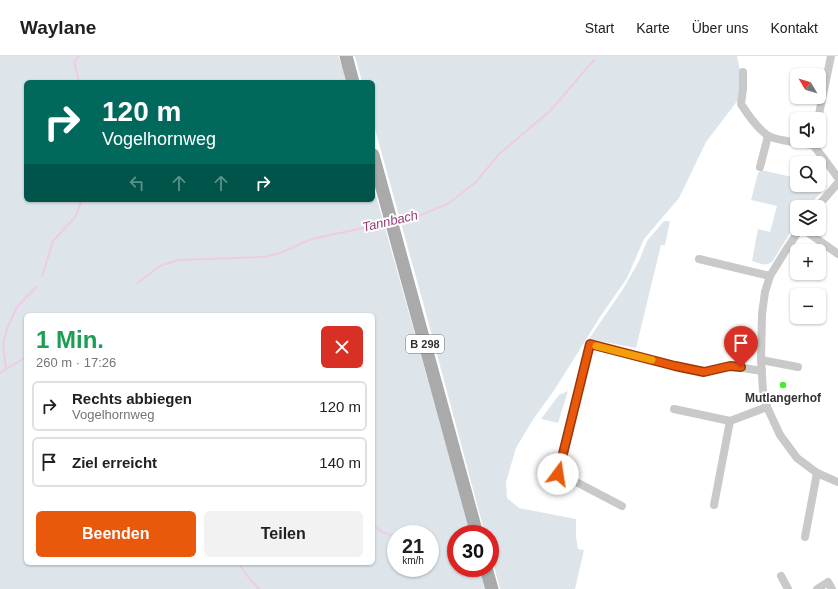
<!DOCTYPE html>
<html lang="de">
<head>
<meta charset="utf-8">
<style>
	:root { --surface:#fff; --page:#f2f2f2; --text:#202124; --muted:#757577; --line:#e0e0e0; --accent:#ea580c }
	body { margin:0; font-family:Arial,sans-serif; background:var(--page); color:var(--text); height:100vh; display:flex; flex-direction:column; font-size:15px; white-space:nowrap }
	* { box-sizing:border-box; margin:0 }
	p { font-size:13px; color:var(--muted) }
	.icon { flex:none; width:22px; height:22px; fill:none; stroke:currentColor; stroke-width:2; stroke-linecap:round; stroke-linejoin:round }
	.map { position:relative; flex:1; overflow:hidden }
	.side { position:absolute; left:24px; top:257px; width:351px; height:252px; display:flex; flex-direction:column; background:var(--surface); border-radius:6px; box-shadow:0 1px 3px #0004 }
	.side>* { flex:none }
	.banner { position:absolute; left:24px; top:24px; width:351px; height:122px; border-radius:6px; box-shadow:0 1px 3px #0004; background:#00695c; color:#fff; overflow:hidden }
	.needle { width:26px; rotate:308deg }
	.controls { position:absolute; left:790px; top:12px; display:grid; gap:8px }
	.controls a { display:grid; place-items:center; width:36px; height:36px; border-radius:6px; background:var(--surface); box-shadow:0 1px 3px #0004; font-size:20px }
	.speed { position:absolute; left:387px; top:469px; display:flex; gap:8px; font-size:20px; font-weight:700; text-align:center }
	.speed>* { display:grid; place-content:center; width:52px; height:52px; border-radius:50%; background:var(--surface); box-shadow:0 1px 3px #0004; line-height:1 }
	.speed small { font-size:10px; font-weight:400 }
	.speed .limit { border:6px solid #d22; background:#fff; color:#111 }
	.pin { position:absolute; display:grid; place-items:center; width:34px; height:34px; color:#fff; margin:-41px -17px; border-radius:50% 50% 50% 0; rotate:-45deg; box-shadow:0 0 4px #0007 }
	.pin .icon { rotate:45deg }
	.me { position:absolute; width:44px; margin:-22px; rotate:14deg; stroke-linejoin:round; filter:drop-shadow(0 0 3px #0008) }
	.turn { display:flex; align-items:center; gap:14px; height:84px; padding:0 12px; font-size:18px }
	.turn .icon { width:52px; height:52px; stroke-width:2.5 }
	.turn b { display:block; font-size:28px; line-height:34px }
	.lanes { display:flex; align-items:center; height:38px; padding:0 12px; background:#0003; justify-content:center; gap:20px; direction:ltr }
	.lanes .off { opacity:.35 }
	.round { display:grid; place-items:center; flex:none; width:42px; height:42px; border-radius:6px; background:var(--page) }
	.overview { display:flex; align-items:center; justify-content:space-between; height:68px; padding:0 12px }
	h1 { font-size:24px; font-weight:700; line-height:30px; color:#1e9e55 }
	.action { display:flex; gap:8px; margin-top:auto; padding:8px 12px }
	.action a { flex:1; height:46px; border-radius:6px; background:var(--accent); color:#fff; font-size:16px; font-weight:700; line-height:46px; text-align:center }
	.action a+a { background:var(--page); color:var(--text) }
	ul { padding:0; list-style:none }
	li { display:flex; align-items:center; gap:12px; height:50px; margin:0 8px 6px; padding:0 4px; border:2px solid var(--line); border-radius:6px }
	li div { flex:1 }
	li b { display:block; font-size:15px }
	li em { font-style:normal }
	header { display:flex; align-items:center; gap:24px; box-sizing:border-box; height:56px; padding:0 20px; background:var(--surface); border-bottom:1px solid var(--line) }
	header strong { font-size:19px }
	nav { display:flex; gap:22px; margin-inline-start:auto; font-size:14px }
	.map>svg:first-child { display:block }
	.green { fill:#dde5eb; fill-rule:evenodd }
	.lines { fill:none; stroke-linecap:round; stroke-linejoin:round }
	.stream { stroke:#eecce3; stroke-width:2 }
	.minor { stroke:#c9c9c9; stroke-width:8 }
	.primary { stroke:#aaa; stroke-width:13 }
	.route-casing { stroke:#983908; stroke-width:10 }
	.route { stroke:#ea580c; stroke-width:7 }
	.slow { stroke:#f59e0b; stroke-width:7 }
	.poi-dot { fill:#47ec30; stroke:#fff; stroke-width:1.5 }
	.labels { text-anchor:middle; dominant-baseline:central; stroke-width:4; stroke-linejoin:round; paint-order:stroke }
	.shield { fill:#fff; stroke:#707070; stroke-width:1 }
	.shield-label { font-size:11px; font-weight:bold; fill:#323232 }
	.poi-label { font-size:12px; font-weight:bold; fill:#323232; stroke:#fff }
	.water-label { font-size:13px; font-style:italic; fill:#983b78; stroke:#fff }
</style>
</head>
<body>
<header>
<strong>Waylane</strong>
<nav><a>Start</a><a>Karte</a><a>Über uns</a><a>Kontakt</a></nav>
</header>
<div class="map">
<svg width="838" height="533" viewBox="0 0 838 533">
	<rect width="100%" height="100%" fill="#fff"/>
	<g class="green">
		<path d="M 0,0 L 338,0 L 343,12 L 346,26 L 26,26 L 26,144 L 373,144 L 373,129 L 471,478 L 456,478 L 456,512 L 481,512 L 487,533 L 0,533 ZM 26,259 L 373,259 L 373,507 L 26,507 ZM 396,478 L 430,478 L 430,512 L 396,512 Z"/>
		<path d="M 355,0 L 737,0 L 741,19 L 738,44 L 706,86 L 679,142 L 644,183 L 627,222 L 600,261 L 555,333 L 532,365 L 516,392 L 506,426 L 507,442 L 519,452 L 576,463 L 576,481 L 578,493 L 584,494 L 575,533 L 500,533 L 490,495 L 490,478 L 485,478 L 427,261 L 373,66 L 373,26 L 362,26 Z"/>
		<path d="M 761,114 L 797,122 L 797,129 L 819,129 L 819,127 L 827,129 L 826,131 L 808,151 L 797,151 L 797,166 L 772,206 C 765,211 759,207 752,205 L 758,173 L 770,176 L 777,150 L 751,144 L 758,117 Z"/>
		<path d="M 664,165 L 670,165 L 665,189 L 661,189 L 636,292 L 589,283 L 623,233 L 639,205 L 647,185 Z"/>
		<path d="M 568,335 L 558,367 L 541,363 L 559,339 Z"/>
	</g>
	<g class="lines">
		<g class="stream">
			<path d="M 79,26 L 74,6 L 79,0"/>
			<path d="M 396,165 L 416,161 L 449,147 L 476,126 L 499,98 L 550,55 L 594,4"/>
			<path d="M 42,220 L 53,185 L 75,161 L 82,144"/>
			<path d="M 136,228 L 160,210 L 178,204 L 264,201 L 280,197 L 312,183 L 386,167"/>
			<path d="M 6,313 L 3,287 L 8,270 L 17,251 L 36,231"/>
			<path d="M 0,317 L 26,301"/>
			<path d="M 373,469 L 382,476 L 396,481"/>
			<path d="M 430,493 L 438,496"/>
			<path d="M 238,507 L 249,522 L 259,533"/>
		</g>
		<g class="minor">
			<path d="M 743,16 L 743,33 L 741,48 C 748,59 756,71 767,79 C 775,85 802,87 813,89 L 825,104 L 838,122"/>
			<path d="M 818,63 L 831,0"/>
			<path d="M 760,111 L 768,80"/>
			<path d="M 817,151 L 838,127"/>
			<path d="M 800,173 L 786,194 L 770,220 L 765,236 L 762,258 L 761,304 L 763,335 L 767,351 L 780,379 L 797,402 L 817,417 L 838,426"/>
			<path d="M 803,173 L 838,198"/>
			<path d="M 699,203 L 770,220"/>
			<path d="M 761,304 L 798,311"/>
			<path d="M 674,353 L 730,365 L 767,351"/>
			<path d="M 714,449 L 730,365"/>
			<path d="M 622,450 L 559,417 L 590,289 L 675,310 L 705,316 L 730,310 L 762,315"/>
			<path d="M 805,481 L 817,417"/>
			<path d="M 781,520 L 788,533"/>
			<path d="M 817,533 L 828,526 L 832,533"/>
		</g>
		<g class="primary">
			<path d="M 346,0 L 353,26"/>
			<path d="M 373,99 L 477,478"/>
			<path d="M 486,512 L 492,533"/>
		</g>
	</g>
	<g class="lines">
		<g class="route-casing">
			<path id="route" d="M 558,418 L 590,288 L 675,310 L 704,316 L 730,310 L 741,311"/>
		</g>
		<use href="#route" class="route"/>
		<path class="slow" d="M 596,290 L 652,304"/>
	</g>
	<circle class="poi-dot" cx="783" cy="329" r="4"/>
	<g class="labels">
		<rect class="shield" x="406" y="279" width="38" height="18" rx="3"/>
		<g class="shield-label">
			<text x="425" y="288">B 298</text>
		</g>
		<g class="poi-label">
			<text x="783" y="342">Mutlangerhof</text>
		</g>
		<g class="water-label">
			<text transform="translate(390 165) rotate(-13)">Tannbach</text>
		</g>
	</g>
</svg>
<div class="controls">
<a><svg class="needle" viewBox="-14 -14 28 28"><path d="M0-13l5 13h-10z" fill="#e53935"/><path d="M0 13l5-13h-10z" fill="#757577"/></svg></a>
<a><svg class="icon" aria-label="sound" viewBox="0 0 24 24"><path d="M4 9h4l5-4v14l-5-4H4zM17 9q2 3 0 6"/></svg></a>
<a><svg class="icon" aria-label="search" viewBox="0 0 24 24"><circle cx="10" cy="10" r="6"/><path d="M15 15l6 6"/></svg></a>
<a><svg class="icon" aria-label="layers" viewBox="0 0 24 24"><path d="M12 4l9 5-9 5-9-5zM3 14l9 5 9-5"/></svg></a>
<a>+</a>
<a>−</a>
</div>
<div class="speed"><div>21<small>km/h</small></div><div class="limit">30</div></div>
<div class="pin" style="left:741px;top:311px;background:#d93025"><svg class="icon" aria-label="arrive" viewBox="0 0 24 24"><path d="M6 21V4h12l-3 4 3 4H6"/></svg></div>
<svg class="me" style="left:558px;top:418px" viewBox="-20 -20 40 40"><circle r="19" fill="#fff"/><path d="M0-13L10 11 0 6-10 11z" fill="#ea580c"/></svg>
<div class="banner">
<div class="turn"><svg class="icon" aria-label="right" viewBox="0 0 24 24"><path d="M7 20v-9h11M14 6l5 5-5 5"/></svg><div><b>120 m</b>Vogelhornweg</div></div>
<div class="lanes"><svg class="icon off" aria-label="left" viewBox="0 0 24 24"><path d="M17 20v-9H6M10 6l-5 5 5 5"/></svg><svg class="icon off" aria-label="ahead" viewBox="0 0 24 24"><path d="M12 20V5M6 11l6-6 6 6"/></svg><svg class="icon off" aria-label="ahead" viewBox="0 0 24 24"><path d="M12 20V5M6 11l6-6 6 6"/></svg><svg class="icon" aria-label="right" viewBox="0 0 24 24"><path d="M7 20v-9h11M14 6l5 5-5 5"/></svg></div>
</div>
<section class="side">
<div class="overview"><div><h1>1 Min.</h1><p>260 m · 17:26</p></div><a class="round" style="background:#d93025;color:#fff"><svg class="icon" aria-label="close" viewBox="0 0 24 24"><path d="M6 6l12 12M18 6L6 18"/></svg></a></div>
<ul>
<li><svg class="icon" aria-label="right" viewBox="0 0 24 24"><path d="M7 20v-9h11M14 6l5 5-5 5"/></svg><div><b>Rechts abbiegen</b><p>Vogelhornweg</p></div><em>120 m</em></li>
<li><svg class="icon" aria-label="arrive" viewBox="0 0 24 24"><path d="M6 21V4h12l-3 4 3 4H6"/></svg><div><b>Ziel erreicht</b></div><em>140 m</em></li>
</ul>
<div class="action"><a>Beenden</a><a>Teilen</a></div>
</section>
</div>
</body>
</html>
